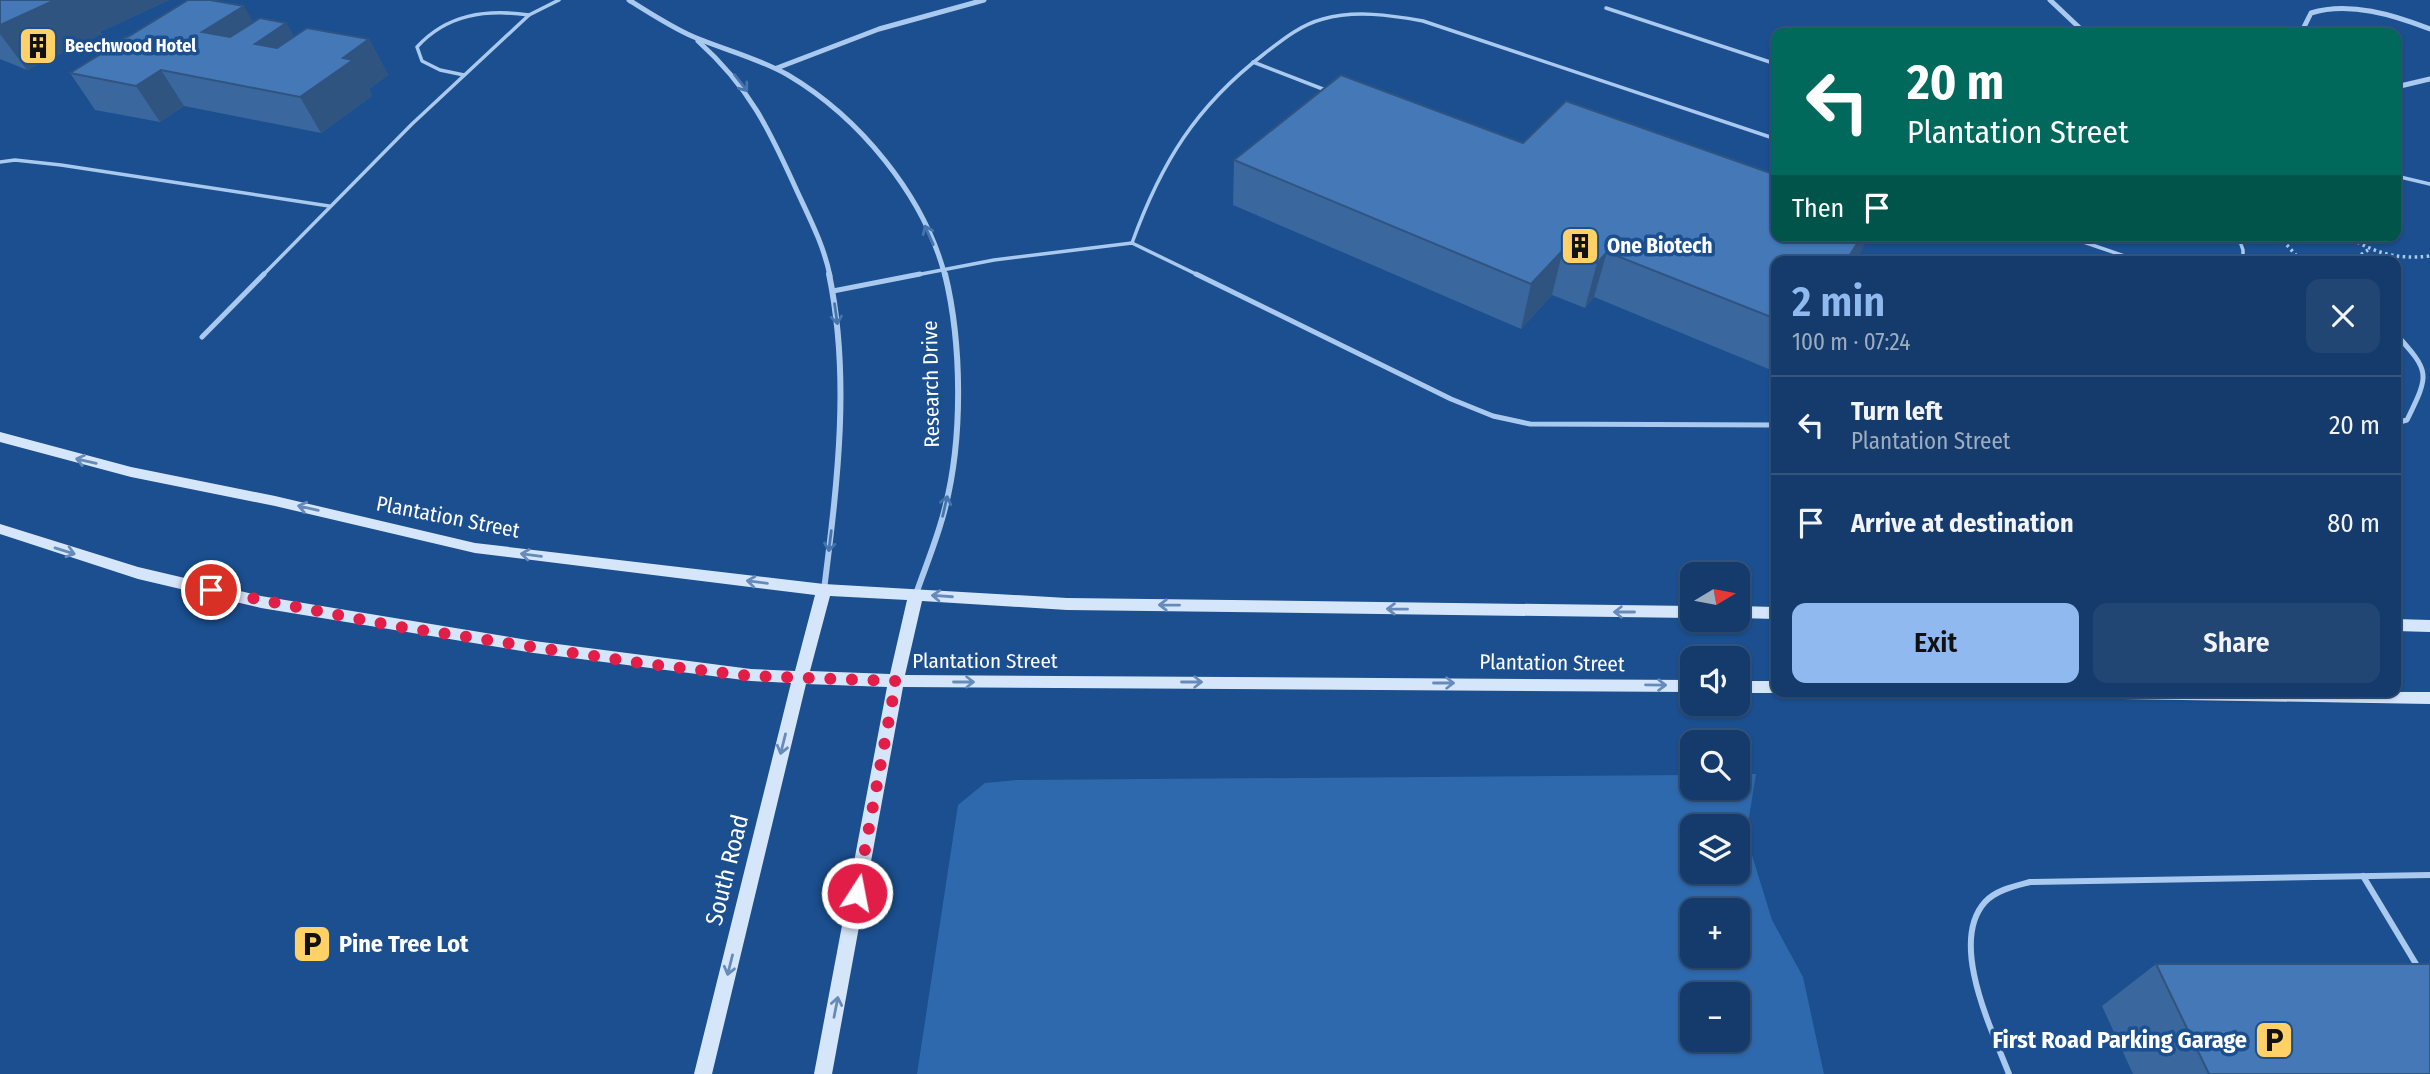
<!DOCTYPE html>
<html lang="en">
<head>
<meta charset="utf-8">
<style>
	:root { --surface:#143b6b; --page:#214673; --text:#f1f3f6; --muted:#9dadc1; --line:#33557e; --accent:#90b9f0 }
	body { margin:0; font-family:"Fira Sans Condensed",sans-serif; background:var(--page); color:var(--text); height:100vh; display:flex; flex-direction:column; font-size:26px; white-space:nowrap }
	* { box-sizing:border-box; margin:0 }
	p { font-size:23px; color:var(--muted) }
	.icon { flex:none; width:38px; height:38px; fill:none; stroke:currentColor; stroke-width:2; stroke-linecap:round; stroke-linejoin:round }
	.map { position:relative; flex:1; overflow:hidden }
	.side { position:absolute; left:1771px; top:256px; width:630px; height:441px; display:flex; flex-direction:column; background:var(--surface); border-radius:14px; box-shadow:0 2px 5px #0004,0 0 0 2px var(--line) }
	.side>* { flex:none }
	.top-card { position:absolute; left:1771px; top:28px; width:630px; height:214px; border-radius:14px; box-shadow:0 2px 5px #0004,0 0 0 2px var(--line); background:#00695c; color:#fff; overflow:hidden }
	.needle { width:46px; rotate:80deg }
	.controls { position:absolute; left:1680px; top:562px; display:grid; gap:14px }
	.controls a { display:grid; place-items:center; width:70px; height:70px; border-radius:14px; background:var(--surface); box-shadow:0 2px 5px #0004,0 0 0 2px var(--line); font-size:35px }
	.pin { position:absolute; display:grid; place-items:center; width:60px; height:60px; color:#fff; margin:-30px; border:4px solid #fff; border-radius:50%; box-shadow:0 2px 7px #0007 }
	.me { position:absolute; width:77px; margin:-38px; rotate:11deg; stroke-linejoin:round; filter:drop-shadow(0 0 5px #0008) }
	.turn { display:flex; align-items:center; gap:24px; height:147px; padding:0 21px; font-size:32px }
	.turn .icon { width:91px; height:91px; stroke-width:2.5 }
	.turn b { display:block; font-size:49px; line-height:60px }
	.then { display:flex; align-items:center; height:66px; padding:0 21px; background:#0003; gap:14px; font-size:26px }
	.round { display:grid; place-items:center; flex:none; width:74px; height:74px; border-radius:14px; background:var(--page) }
	.summary { display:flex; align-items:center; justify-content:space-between; height:119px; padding:0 21px }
	h1 { font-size:42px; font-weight:600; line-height:52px; color:var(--accent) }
	.primary-button { display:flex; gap:14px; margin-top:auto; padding:14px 21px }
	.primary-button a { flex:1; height:80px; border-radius:14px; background:var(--accent); color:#111; font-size:28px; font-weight:600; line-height:80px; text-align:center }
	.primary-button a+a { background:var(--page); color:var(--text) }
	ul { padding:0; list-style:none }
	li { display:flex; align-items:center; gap:21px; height:98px; padding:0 21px; border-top:2px solid var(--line) }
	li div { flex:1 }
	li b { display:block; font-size:26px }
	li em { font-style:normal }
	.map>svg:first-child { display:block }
	.green { fill:#2e69ad; fill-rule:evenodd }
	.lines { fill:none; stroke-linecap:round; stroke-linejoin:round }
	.path { stroke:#a9c9ee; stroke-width:3.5; stroke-dasharray:2.5 3.5; stroke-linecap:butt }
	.lane-far2 { stroke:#a9c9ee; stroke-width:3.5 }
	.lane-far1 { stroke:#a9c9ee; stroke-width:5 }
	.lane { stroke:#a9c9ee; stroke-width:6 }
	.street-far1 { stroke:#a9c9ee; stroke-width:5 }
	.street { stroke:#a9c9ee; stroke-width:6 }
	.secondary { fill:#d6e6fa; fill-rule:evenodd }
	.wall { fill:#3a679d }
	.shaded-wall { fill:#305480 }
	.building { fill:#4478b7; stroke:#305480; stroke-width:2 }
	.oneway { stroke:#4674ac }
	.oneway2 { stroke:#668bba }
	.route { stroke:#e11d48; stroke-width:12; stroke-dasharray:0 21.6 }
	.labels { text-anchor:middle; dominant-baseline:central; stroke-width:7; stroke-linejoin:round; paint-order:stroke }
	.far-poi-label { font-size:18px; font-weight:bold; fill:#fff; stroke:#1b4f8f; text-anchor:start }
	.poi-label { font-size:21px; font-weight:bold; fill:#fff; stroke:#1b4f8f; text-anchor:start }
	.street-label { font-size:21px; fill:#fff; stroke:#1b4f8f }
	.near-street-label { font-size:24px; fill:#fff; stroke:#1b4f8f }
	.near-poi-label { font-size:24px; font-weight:bold; fill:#fff; stroke:#1b4f8f; text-anchor:start }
</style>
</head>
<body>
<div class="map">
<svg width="2430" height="1074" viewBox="0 0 2430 1074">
	<rect width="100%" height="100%" fill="#1b4f8f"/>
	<path class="green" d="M 1738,774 L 1756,774 L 1746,836 L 1772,920 L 1803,977 L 1824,1074 L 917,1074 L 958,805 L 985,783 L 1017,780 L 1692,775 L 1692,788 L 1738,788 ZM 1692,826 L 1738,826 L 1738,872 L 1692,872 ZM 1738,910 L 1738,956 L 1692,956 L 1692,910 ZM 1738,994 L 1738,1040 L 1692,1040 L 1692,994 Z"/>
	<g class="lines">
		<g class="path">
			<path d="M 2279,236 L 2301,261"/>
			<path d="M 2347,236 C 2374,253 2398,260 2430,256"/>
			<path d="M 2351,261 L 2368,250"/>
		</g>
		<g class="lane-far2">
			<path d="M 1606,8 L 1776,64"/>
			<path d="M 1253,62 L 1328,91"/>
			<path d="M 464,75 L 440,70 L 422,61 L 417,47 C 447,14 486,9 529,15"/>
			<path d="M 0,162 L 15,160 L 61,165 L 329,206"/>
			<path d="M 2396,176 L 2430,184"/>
			<path d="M 2066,236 L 2139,261"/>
			<path d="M 2238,236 L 2243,250 L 2243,261"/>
			<path d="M 1132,243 C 1161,163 1196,106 1264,54 C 1282,40 1300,25 1323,19 C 1355,10 1390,15 1423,21 L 1776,139"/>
			<path d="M 262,276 L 412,124 L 529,15 L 559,0"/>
			<path d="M 911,276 L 994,260 L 1132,243 L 1200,276"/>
		</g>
		<g class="lane-far1">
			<path d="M 1196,274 L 1451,399 L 1493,416 L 1530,424 L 1776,425"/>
			<path d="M 833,291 L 920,274"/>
			<path d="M 2396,334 C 2430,372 2430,373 2407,420 L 2396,423"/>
			<path d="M 202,337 L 264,274"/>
		</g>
		<g class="lane">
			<path d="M 2363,876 L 2419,969"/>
			<path d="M 2009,1074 C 1993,1032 1948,943 1985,902 C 1996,890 2015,886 2030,882 L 2430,875"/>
		</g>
		<g class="street-far1">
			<path d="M 629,0 C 650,13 671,27 694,37 C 725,50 758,58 788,75 C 859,117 924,195 945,276"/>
			<path d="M 2050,0 L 2085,33"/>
			<path d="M 2301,33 L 2311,13 C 2349,1 2394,15 2430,29"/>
			<path d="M 698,41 C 750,88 769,129 797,191 C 810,219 824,246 830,276"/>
			<path d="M 777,68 L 879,29 L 984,0"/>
			<path d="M 2396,87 L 2430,79"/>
		</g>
		<g class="street">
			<path d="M 824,590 C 837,485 851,379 829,274"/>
			<path d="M 916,594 C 926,565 938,537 945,508 C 963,438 962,344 945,274"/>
		</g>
		<g class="secondary">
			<path d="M 0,432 L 131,467 L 275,496 L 475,543 L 824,584 L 1067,598 L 1692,606 L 1692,618 L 1067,610 L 922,601 L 905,675 L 1692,680 L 1692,692 L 903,687 L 832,1074 L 814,1074 L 887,687 L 806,684 L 712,1074 L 694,1074 L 791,683 L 751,681 L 534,653 L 261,608 L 138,579 L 0,534 L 0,524 L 138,567 L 261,596 L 534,641 L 751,669 L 795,671 L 815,595 L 475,553 L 275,506 L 131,477 L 0,442 ZM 830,596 L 907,600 L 890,674 L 810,671 Z"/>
			<path d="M 1738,606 L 1776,607 L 1776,619 L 1738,618 Z"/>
			<path d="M 2396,619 L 2430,620 L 2430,632 L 2396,631 Z"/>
			<path d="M 1738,681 L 1776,681 L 1776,691 L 1782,691 L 1776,693 L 1738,693 Z"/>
			<path d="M 1999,691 L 2430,692 L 2430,704 L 2007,697 L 2002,696 Z"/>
		</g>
	</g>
	<g class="wall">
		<path d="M 0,0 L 169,0 L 100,32 L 102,34 L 27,70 L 0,59 Z"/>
		<path d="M 253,22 L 286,23 L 294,37 L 369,39 L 388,75 L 369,89 L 372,96 L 321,133 L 184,106 L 160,122 L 95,110 L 70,73 L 99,55 Z"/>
		<path d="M 1234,160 L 1776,236 L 1868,236 L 1856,261 L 1776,261 L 1776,372 L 1594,297 L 1585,308 L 1552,295 L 1521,329 L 1233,205 Z"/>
		<path d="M 2156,964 L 2430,1074 L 2133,1074 L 2102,1006 Z"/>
	</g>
	<g class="shaded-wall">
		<path d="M 55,0 L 169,0 L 100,32 L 102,34 L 27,70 L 0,34 L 0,25 Z"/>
		<path d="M 244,6 L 263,38 L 286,23 L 306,58 L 202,32 Z"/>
		<path d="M 369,39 L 388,75 L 369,89 L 372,96 L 321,133 L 300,97 L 343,58 Z"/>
		<path d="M 161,70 L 184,106 L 160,122 L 136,86 Z"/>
		<path d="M 1862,236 L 1868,236 L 1856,261 L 1846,261 Z"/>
		<path d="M 1563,250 L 1552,295 L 1521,329 L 1531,284 Z"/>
		<path d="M 1607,252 L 1594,297 L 1585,308 L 1597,263 Z"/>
	</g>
	<g class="building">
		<path d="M 0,0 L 55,0 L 0,25 Z"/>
		<path d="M 188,0 L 210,0 L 244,6 L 202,32 L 230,37 L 260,18 L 286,23 L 255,44 L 277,48 L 307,28 L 369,39 L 343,58 L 353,60 L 300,97 L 161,70 L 136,86 L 70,73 L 99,55 L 108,44 L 129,36 Z"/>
		<path d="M 1341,75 L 1523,143 L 1566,101 L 1776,175 L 1776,236 L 1862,236 L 1846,261 L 1776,261 L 1776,319 L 1607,252 L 1597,263 L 1563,250 L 1531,284 L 1234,160 Z"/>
		<path d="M 2156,964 L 2430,964 L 2430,1074 L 2209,1074 Z"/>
	</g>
	<defs><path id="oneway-shaft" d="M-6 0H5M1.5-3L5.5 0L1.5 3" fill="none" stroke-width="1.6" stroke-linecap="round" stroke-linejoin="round" transform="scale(1.75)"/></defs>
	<g class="oneway">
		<use href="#oneway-shaft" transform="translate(741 83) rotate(52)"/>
		<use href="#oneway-shaft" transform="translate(929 235) rotate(-114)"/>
		<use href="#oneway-shaft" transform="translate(836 314) rotate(82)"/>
		<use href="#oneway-shaft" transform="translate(945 506) rotate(-77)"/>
		<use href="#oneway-shaft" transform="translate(830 541) rotate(97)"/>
	</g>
	<g class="oneway2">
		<use href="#oneway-shaft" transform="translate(86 461) rotate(-167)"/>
		<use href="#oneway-shaft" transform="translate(308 508) rotate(-167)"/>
		<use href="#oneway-shaft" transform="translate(65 551) rotate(17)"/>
		<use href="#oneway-shaft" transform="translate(531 555) rotate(-173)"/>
		<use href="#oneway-shaft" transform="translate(757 582) rotate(-173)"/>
		<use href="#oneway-shaft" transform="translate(942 596) rotate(-176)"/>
		<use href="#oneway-shaft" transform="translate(1169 605) rotate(-179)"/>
		<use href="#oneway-shaft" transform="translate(1397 609) rotate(-179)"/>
		<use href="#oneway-shaft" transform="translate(1624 612) rotate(-180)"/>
		<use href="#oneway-shaft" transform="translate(964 682)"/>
		<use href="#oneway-shaft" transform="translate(1192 682)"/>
		<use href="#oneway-shaft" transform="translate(1444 683)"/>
		<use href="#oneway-shaft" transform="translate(1656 685) rotate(1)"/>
		<use href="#oneway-shaft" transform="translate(783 744) rotate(104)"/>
		<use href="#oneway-shaft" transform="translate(730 965) rotate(104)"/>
		<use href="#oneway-shaft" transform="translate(836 1007) rotate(-79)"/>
	</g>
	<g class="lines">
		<path class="route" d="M 211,590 L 394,626 L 640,663 L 751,676 L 896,681 L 857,893"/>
	</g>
	<defs>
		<g id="building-square" transform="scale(2.0125)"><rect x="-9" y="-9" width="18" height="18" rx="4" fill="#ffd166" stroke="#1b4f8f"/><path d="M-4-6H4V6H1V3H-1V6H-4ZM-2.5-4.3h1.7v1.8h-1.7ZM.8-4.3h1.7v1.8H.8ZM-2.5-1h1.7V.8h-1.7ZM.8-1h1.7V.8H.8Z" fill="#111"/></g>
		<g id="parking-square" transform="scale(2.0125)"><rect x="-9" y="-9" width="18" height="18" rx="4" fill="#ffd166" stroke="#1b4f8f"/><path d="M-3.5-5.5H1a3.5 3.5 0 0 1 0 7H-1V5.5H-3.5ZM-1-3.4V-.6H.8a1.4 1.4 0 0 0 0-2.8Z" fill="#111"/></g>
	</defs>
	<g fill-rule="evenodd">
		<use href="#building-square" x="38" y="46"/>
		<use href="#building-square" x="1580" y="246"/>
		<use href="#parking-square" x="312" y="944"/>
		<use href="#parking-square" x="2274" y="1040"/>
	</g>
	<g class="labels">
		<g class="far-poi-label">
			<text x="65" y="46">Beechwood Hotel</text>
		</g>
		<g class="poi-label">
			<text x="1607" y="246">One Biotech</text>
		</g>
		<g class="street-label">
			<text transform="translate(931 384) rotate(-91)">Research Drive</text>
			<text transform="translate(448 517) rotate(11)">Plantation Street</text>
			<text x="985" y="661">Plantation Street</text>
			<text transform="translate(1552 663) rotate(1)">Plantation Street</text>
		</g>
		<g class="near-street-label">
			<text transform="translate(727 870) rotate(-76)">South Road</text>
		</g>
		<g class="near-poi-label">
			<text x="339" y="944">Pine Tree Lot</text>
			<text x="2247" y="1040" text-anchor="end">First Road Parking Garage</text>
		</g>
	</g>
</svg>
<div class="controls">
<a><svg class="needle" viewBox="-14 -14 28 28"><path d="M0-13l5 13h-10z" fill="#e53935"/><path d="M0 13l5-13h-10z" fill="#9dadc1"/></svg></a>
<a><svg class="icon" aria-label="sound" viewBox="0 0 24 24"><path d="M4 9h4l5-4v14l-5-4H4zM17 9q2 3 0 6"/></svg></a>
<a><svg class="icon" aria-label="search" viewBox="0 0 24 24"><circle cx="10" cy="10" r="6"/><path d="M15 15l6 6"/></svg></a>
<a><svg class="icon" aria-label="layers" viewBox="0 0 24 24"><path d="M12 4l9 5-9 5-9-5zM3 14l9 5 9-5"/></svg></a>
<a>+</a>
<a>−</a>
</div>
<div class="pin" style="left:211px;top:590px;background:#d93025"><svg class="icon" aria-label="arrive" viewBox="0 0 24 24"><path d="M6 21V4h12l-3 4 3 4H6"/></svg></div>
<svg class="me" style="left:857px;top:893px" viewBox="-20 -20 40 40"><circle r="17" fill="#e11d48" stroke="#fff" stroke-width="3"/><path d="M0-11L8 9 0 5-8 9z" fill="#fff"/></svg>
<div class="top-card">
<div class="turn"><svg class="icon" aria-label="left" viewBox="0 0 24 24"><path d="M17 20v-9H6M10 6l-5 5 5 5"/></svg><div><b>20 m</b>Plantation Street</div></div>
<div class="then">Then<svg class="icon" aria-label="arrive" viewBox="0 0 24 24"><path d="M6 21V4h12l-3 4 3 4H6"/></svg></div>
</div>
<section class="side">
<div class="summary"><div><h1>2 min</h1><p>100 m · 07:24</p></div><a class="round"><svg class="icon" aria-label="close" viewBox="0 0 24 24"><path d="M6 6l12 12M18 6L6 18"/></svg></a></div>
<ul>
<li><svg class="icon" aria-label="left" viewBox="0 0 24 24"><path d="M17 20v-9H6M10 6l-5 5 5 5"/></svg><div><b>Turn left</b><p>Plantation Street</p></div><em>20 m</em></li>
<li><svg class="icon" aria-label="arrive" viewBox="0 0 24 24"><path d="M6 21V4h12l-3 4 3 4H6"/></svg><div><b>Arrive at destination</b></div><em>80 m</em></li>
</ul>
<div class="primary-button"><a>Exit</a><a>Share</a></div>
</section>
</div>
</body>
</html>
